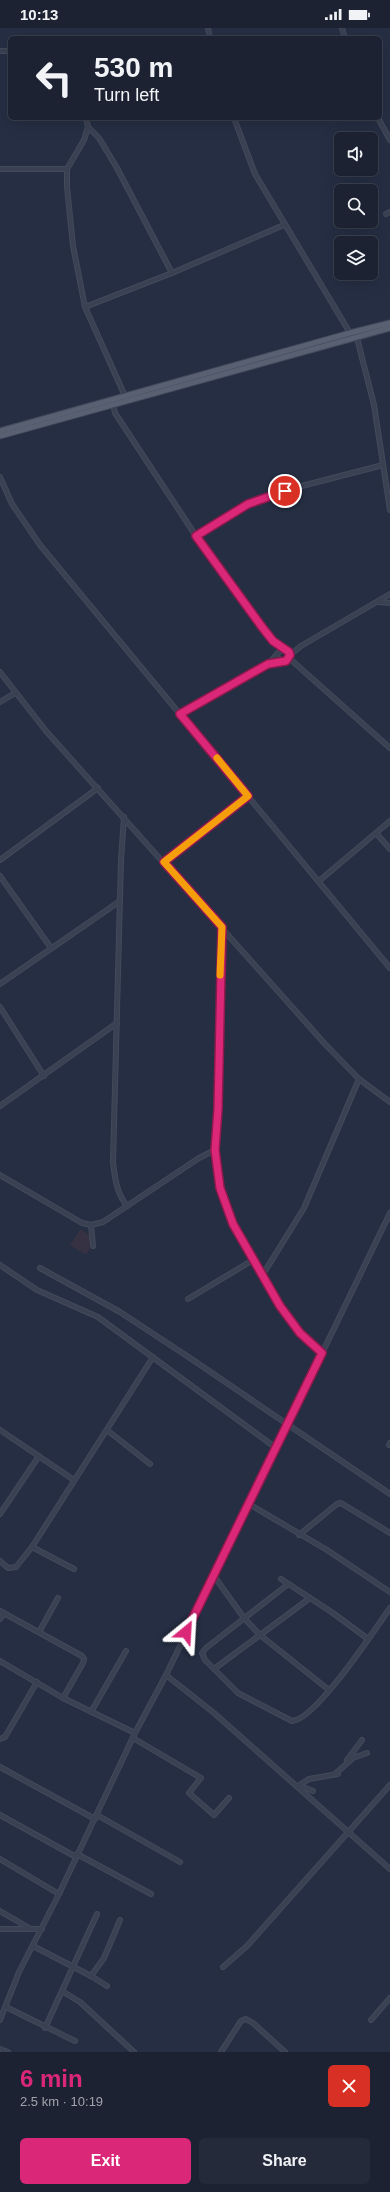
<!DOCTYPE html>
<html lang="en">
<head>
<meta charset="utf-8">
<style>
	:root { --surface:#1c2232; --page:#252a3a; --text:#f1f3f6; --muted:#a0a4ac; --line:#3a3f4d; --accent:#db2777 }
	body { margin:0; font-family:Helvetica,sans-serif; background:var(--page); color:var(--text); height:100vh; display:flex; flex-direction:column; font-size:15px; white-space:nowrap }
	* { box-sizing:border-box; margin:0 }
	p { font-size:13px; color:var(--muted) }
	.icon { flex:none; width:22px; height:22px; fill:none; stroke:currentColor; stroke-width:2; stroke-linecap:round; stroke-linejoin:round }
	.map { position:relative; height:2024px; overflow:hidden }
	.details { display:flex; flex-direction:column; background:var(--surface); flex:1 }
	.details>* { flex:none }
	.hud { position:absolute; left:8px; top:8px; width:374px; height:84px; border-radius:6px; box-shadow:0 4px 16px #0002,0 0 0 1px var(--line); background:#1c2232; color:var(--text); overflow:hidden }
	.fabs { position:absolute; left:334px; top:104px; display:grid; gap:8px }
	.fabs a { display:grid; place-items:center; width:44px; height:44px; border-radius:6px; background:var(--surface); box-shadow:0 4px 16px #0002,0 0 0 1px var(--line); font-size:20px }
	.pin { position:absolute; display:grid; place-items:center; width:34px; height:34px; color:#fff; margin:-17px; border:2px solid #fff; border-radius:50%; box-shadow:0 1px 4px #0007 }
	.me { position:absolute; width:44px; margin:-22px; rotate:27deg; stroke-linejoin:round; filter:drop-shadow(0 0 3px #0008) }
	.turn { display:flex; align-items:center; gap:14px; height:84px; padding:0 20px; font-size:18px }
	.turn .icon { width:52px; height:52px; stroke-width:2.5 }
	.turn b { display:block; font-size:28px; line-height:34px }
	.round { display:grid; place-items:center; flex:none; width:42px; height:42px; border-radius:6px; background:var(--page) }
	.overview { display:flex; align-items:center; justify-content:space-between; height:68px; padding:0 20px }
	h1 { font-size:24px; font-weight:600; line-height:30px; color:var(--accent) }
	.action { display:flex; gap:8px; margin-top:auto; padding:8px 20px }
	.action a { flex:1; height:46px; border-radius:6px; background:var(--accent); color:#fff; font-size:16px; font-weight:600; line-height:46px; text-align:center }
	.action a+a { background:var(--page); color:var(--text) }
	.status { display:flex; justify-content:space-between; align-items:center; height:28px; padding:0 20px; background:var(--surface); direction:ltr }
	.status svg { height:11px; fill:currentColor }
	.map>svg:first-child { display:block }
	.medical { fill:#363243 }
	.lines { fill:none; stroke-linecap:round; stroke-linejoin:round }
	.minor-casing { stroke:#434a5b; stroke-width:6 }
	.major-casing { stroke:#434a5b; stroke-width:7 }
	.minor { stroke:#3a4152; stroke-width:4 }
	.major { stroke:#586072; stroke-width:5 }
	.route-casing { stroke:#8e194d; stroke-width:10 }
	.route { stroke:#db2777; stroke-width:7 }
	.slow { stroke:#f59e0b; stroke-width:7 }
</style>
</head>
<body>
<div class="status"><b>10:13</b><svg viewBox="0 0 49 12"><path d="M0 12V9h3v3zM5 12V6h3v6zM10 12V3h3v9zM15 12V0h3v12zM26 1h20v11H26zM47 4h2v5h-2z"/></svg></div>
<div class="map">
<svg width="390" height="2024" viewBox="0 0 390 2024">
	<rect width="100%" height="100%" fill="#252e43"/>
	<path class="medical" d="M 80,1201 L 91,1208 L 89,1212 L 90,1220 L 86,1227 L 70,1217 Z"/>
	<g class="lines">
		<g class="minor-casing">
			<g id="minor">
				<path d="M 208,0 L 210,10"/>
				<path d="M 342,0 L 345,10"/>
				<path d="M 0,23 L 10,23"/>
				<path d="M 86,90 L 88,99 L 84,112 L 67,141 L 67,159 L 73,218 L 85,279 L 125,368"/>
				<path d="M 234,90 L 255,146 L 350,305"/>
				<path d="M 378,90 L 390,112"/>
				<path d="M 88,99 L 99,110 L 117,140 L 172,245"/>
				<path d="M 0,141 L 67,141"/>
				<path d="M 386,186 L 390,184"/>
				<path d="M 85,279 L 172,245 L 284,197"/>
				<path d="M 357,310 L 374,377 L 390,482"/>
				<path d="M 113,376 L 115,385 L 196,508 L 262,599 L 273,613 L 289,624 L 289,630 L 286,633 L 278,631 L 277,626 L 283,621"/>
				<path d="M 0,449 L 12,476 L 40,517 L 390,940"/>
				<path d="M 196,508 L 248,476 L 298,459 L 383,437"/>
				<path d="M 378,574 L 390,575"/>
				<path d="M 290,627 L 301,618 L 390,566"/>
				<path d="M 289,630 L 390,720"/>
				<path d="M 268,636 L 277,626"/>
				<path d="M 0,644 L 46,703 L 325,1016 L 359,1051 L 390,1074"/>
				<path d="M 0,674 L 15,665"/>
				<path d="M 180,686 L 268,636 L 280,633"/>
				<path d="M 124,789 L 121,832 L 113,1134 C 115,1150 116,1164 127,1178"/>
				<path d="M 376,805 L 390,821"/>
				<path d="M 0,832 L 98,760"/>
				<path d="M 164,834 L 248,768"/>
				<path d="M 0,848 L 51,920"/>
				<path d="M 319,853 L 390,793"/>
				<path d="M 222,899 L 218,1081 L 215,1122 L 220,1160 L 233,1196 L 280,1278 L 299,1305 L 322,1325"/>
				<path d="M 0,956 L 120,873"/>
				<path d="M 0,979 L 44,1048"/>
				<path d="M 0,1078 L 117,995"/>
				<path d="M 0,1147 L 82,1195 L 91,1197 L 103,1194 L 199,1130 L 215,1122"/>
				<path d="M 91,1197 L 93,1218"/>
				<path d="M 0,1237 L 37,1262 L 98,1289 L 276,1420"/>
				<path d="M 40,1240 L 120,1284 L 190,1330 L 390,1466"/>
				<path d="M 262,1248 L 304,1180 L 359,1051"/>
				<path d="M 188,1271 L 253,1232"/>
				<path d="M 0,1402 L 74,1452"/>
				<path d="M 107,1402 L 150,1436"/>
				<path d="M 389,1417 L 390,1415"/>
				<path d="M 249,1476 L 327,1522 L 390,1564"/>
				<path d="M 0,1486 L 39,1428"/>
				<path d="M 299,1507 L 337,1476 L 341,1475 L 390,1505"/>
				<path d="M 32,1519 L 74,1541"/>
				<path d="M 0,1533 L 8,1540 L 16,1539 L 32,1519 L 153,1329"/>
				<path d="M 214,1548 L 244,1590 L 260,1607 L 329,1662"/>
				<path d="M 281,1551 L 333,1585 L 368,1611"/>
				<path d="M 287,1557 L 206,1620 L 202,1625 L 205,1632 L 238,1665 L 292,1693 C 315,1693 375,1601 390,1580"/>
				<path d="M 0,1583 L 82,1628 L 84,1631 L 83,1635 L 63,1670"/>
				<path d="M 0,1591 L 4,1585"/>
				<path d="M 39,1604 L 58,1570"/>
				<path d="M 0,1633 L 63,1670 L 135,1705"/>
				<path d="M 214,1641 L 310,1570"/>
				<path d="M 166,1647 L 214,1685 L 390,1841"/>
				<path d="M 91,1684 L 126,1623"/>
				<path d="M 133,1710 L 201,1750 L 189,1765 L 214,1787 L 229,1770"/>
				<path d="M 0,1711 L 5,1709 L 37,1654"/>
				<path d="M 347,1732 L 362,1712"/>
				<path d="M 0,1739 L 95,1791"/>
				<path d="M 335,1746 L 353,1730 L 367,1725"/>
				<path d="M 298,1758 L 309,1751 L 338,1746"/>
				<path d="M 300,1758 L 313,1763"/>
				<path d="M 0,1787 L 76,1829"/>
				<path d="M 97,1787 L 180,1834"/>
				<path d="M 77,1826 L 151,1866"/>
				<path d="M 0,1831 L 59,1866"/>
				<path d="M 0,1883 L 31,1901"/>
				<path d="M 0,1901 L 42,1901"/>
				<path d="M 33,1918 L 91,1948 L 107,1958"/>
				<path d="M 223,1939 L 247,1918 L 390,1757"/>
				<path d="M 91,1948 L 104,1930 L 120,1892"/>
				<path d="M 62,1963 L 80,1974 L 134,2024"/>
				<path d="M 6,1979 L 75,2013"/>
				<path d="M 0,1992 L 19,1944 L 59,1866 L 135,1705 L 166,1647 L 390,1185"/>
				<path d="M 371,1992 L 390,1970"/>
				<path d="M 45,2000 L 97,1886"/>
				<path d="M 0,2021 L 8,2024"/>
				<path d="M 221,2024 L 241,1993 L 246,1991 L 253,1995 L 285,2024"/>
			</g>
		</g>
		<g class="major-casing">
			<g id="major">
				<path d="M 0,403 L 350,305 L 390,295"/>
				<path d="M 0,408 L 390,300"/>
			</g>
		</g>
		<use href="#minor" class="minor"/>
		<use href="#major" class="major"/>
	</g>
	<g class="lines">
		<g class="route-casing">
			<path id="route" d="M 186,1604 L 322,1325 L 300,1305 L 280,1278 L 233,1196 L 220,1160 L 215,1122 L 218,1081 L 222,899 L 164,834 L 248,768 L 180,686 L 268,636 L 286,633 L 290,627 L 289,624 L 273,613 L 262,599 L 196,508 L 248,476 L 285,463"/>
		</g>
		<use href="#route" class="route"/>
		<path class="slow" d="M 217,730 L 248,768 L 164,834 L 222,899 L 220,947"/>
	</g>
</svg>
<div class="fabs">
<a><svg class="icon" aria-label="sound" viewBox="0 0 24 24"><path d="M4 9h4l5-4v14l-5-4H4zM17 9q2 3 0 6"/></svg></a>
<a><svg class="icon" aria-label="search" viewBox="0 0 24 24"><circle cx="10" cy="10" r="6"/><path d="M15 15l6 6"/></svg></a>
<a><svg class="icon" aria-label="layers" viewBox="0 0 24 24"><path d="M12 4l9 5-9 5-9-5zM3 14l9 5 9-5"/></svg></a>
</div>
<div class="pin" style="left:285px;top:463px;background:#d93025"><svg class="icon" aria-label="arrive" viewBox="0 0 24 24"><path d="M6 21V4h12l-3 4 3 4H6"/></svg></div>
<svg class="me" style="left:186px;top:1604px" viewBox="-20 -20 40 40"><path d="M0-17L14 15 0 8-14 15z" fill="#db2777" stroke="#fff" stroke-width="4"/></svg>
<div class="hud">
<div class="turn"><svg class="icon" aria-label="left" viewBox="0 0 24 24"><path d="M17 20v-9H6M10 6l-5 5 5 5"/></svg><div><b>530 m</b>Turn left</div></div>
</div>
</div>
<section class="details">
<div class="overview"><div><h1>6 min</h1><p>2.5 km · 10:19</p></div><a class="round" style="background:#d93025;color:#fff"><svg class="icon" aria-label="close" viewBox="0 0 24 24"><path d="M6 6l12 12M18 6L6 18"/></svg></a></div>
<div class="action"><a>Exit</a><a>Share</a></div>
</section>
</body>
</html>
